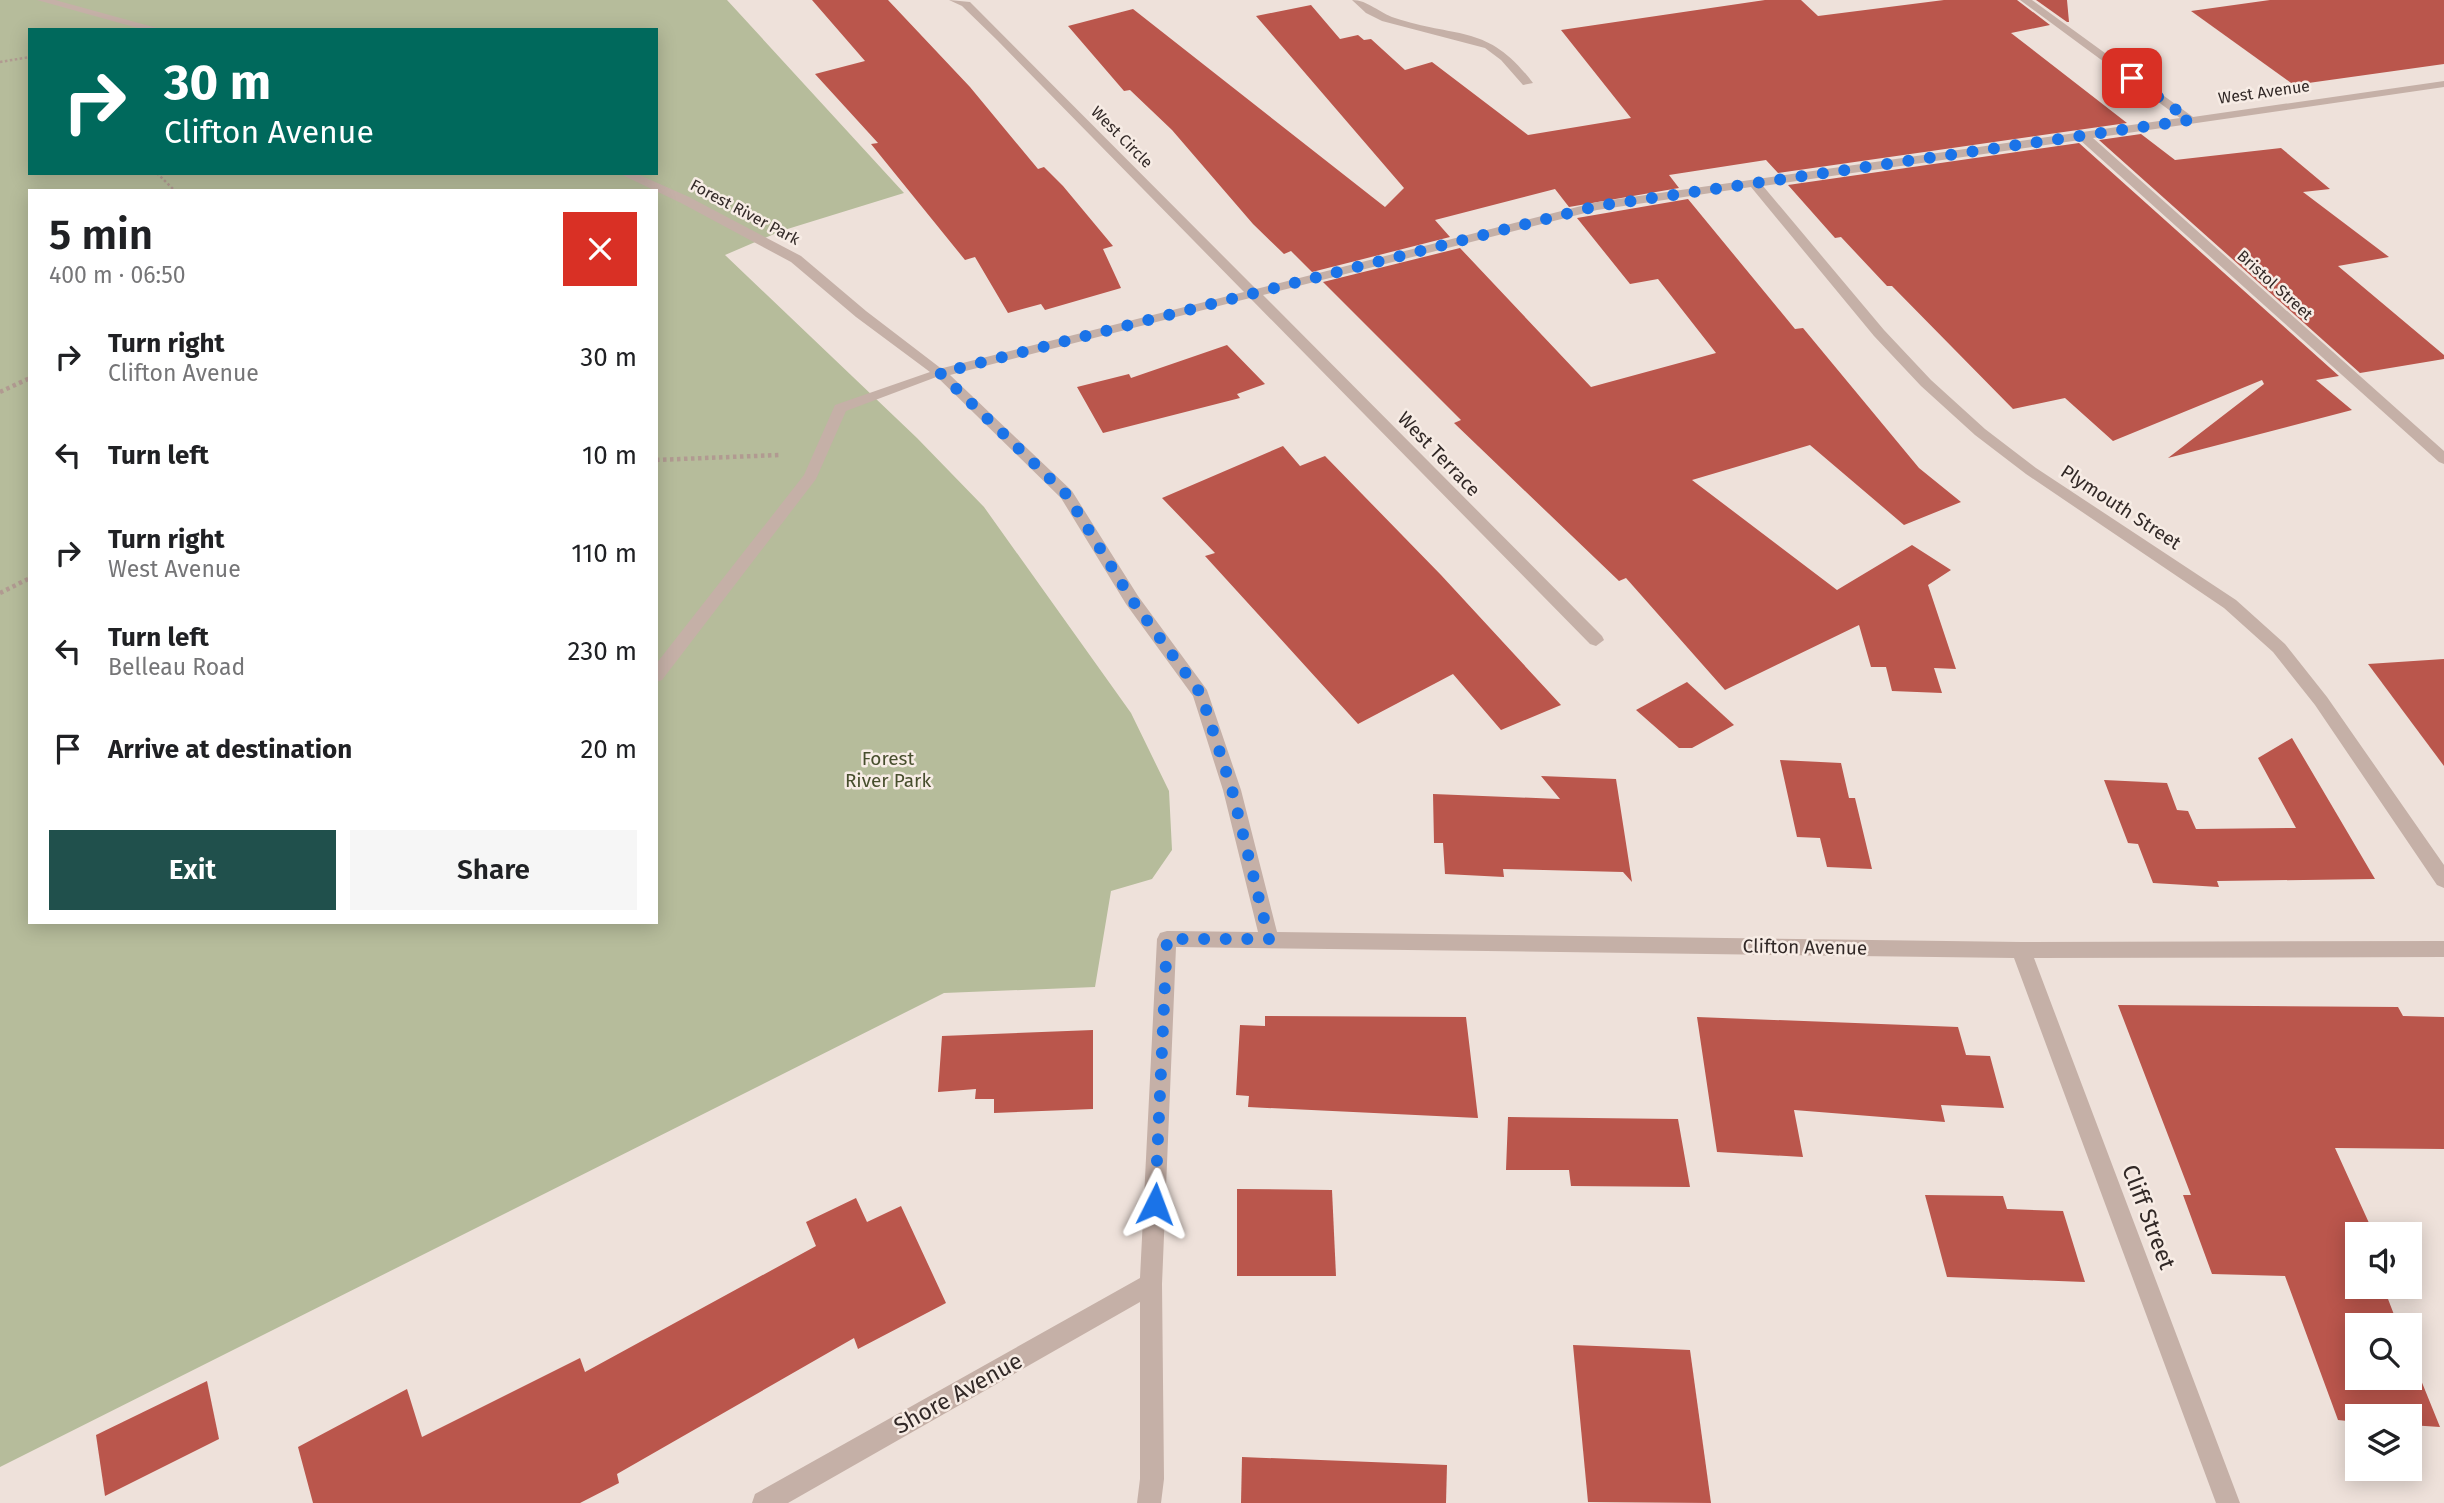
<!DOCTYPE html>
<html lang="en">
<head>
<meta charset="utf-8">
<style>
	:root { --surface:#fff; --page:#f6f6f6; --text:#202124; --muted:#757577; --accent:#20504c }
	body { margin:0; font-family:"Fira Sans",sans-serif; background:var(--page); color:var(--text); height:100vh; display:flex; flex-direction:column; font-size:26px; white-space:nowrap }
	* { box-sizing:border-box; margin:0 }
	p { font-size:23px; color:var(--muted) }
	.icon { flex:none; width:38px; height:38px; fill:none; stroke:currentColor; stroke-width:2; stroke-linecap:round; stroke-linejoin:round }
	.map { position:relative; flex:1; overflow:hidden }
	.sheet { position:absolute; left:28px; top:189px; width:630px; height:735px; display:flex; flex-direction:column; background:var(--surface); border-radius:0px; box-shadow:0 4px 18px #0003 }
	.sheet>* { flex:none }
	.guide { position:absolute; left:28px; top:28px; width:630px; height:147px; border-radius:0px; box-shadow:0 4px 18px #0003; background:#00695c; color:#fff; overflow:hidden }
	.controls { position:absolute; left:2345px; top:1222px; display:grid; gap:14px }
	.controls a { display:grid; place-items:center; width:77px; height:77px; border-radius:0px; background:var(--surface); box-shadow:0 4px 18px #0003; font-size:35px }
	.pin { position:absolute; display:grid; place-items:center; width:60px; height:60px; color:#fff; margin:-30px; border-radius:14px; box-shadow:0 4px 10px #0006 }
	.me { position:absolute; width:77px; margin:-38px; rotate:3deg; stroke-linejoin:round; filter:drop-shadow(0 0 5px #0008) }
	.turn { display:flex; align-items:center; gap:24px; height:147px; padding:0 21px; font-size:32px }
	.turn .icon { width:91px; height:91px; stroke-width:2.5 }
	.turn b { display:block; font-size:49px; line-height:60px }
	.round { display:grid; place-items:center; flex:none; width:74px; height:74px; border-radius:0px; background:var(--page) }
	.summary { display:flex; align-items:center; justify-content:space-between; height:119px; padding:0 21px }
	h1 { font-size:42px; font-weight:600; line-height:52px }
	.cta { display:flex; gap:14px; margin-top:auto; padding:14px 21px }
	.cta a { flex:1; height:80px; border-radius:0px; background:var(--accent); color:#fff; font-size:28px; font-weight:600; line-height:80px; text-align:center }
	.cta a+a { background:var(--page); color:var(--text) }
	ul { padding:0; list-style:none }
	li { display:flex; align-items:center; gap:21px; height:98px; padding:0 21px }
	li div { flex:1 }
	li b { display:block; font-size:26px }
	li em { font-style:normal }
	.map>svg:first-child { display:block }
	.green { fill:#b6bc9b; fill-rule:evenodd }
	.building { fill:#ba564c }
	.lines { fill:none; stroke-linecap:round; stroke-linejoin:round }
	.path-far1 { stroke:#b19a91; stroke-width:2.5; stroke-dasharray:2.5 2.5; stroke-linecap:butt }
	.path { stroke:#b19a91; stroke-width:4.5; stroke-dasharray:3.5 3.5; stroke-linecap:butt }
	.service { fill:#c5b0a7; fill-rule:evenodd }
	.minor { fill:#c5b0a7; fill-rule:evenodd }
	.route { stroke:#1a73e8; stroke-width:12; stroke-dasharray:0 21.6 }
	.labels { text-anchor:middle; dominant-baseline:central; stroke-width:5; stroke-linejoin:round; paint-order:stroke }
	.far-street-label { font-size:16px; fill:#322927; stroke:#f7ece5 }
	.street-label { font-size:19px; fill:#322927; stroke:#f7ece5 }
	.park-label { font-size:19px; fill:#474e2d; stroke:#f7ece5 }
	.near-street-label { font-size:23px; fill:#322927; stroke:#f7ece5 }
</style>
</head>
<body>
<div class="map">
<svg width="2444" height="1503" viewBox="0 0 2444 1503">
	<rect width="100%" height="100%" fill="#eee1da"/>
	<path class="green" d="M 0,0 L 727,0 L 904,193 L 781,231 L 725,255 L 917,438 L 984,507 L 1131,713 L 1169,791 L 1172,850 L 1152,879 L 1111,891 L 1095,987 L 944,993 L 0,1467 ZM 30,30 L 656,30 L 656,173 L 30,173 ZM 30,191 L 656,191 L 656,922 L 30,922 Z"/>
	<g class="building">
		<path d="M 812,0 L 888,0 L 970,87 L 1038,169 L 1044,167 L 1063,186 L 1113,246 L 1103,249 L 1121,288 L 1045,310 L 1041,304 L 1008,313 L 975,257 L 965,260 L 871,144 L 878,143 L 815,74 L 865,61 Z"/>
		<path d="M 1765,0 L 1801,0 L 1818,16 L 1944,0 L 2017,0 L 2050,25 L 2011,33 L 2127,123 L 1778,173 L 1766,160 L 1669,175 L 1679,188 L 1569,207 L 1555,189 L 1435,220 L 1450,237 L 1312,272 L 1291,251 L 1284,254 L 1253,224 L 1172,130 L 1130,90 L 1124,91 L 1068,26 L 1133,9 L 1385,207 L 1404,188 L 1256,16 L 1311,5 L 1340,39 L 1358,35 L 1364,40 L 1371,39 L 1405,70 L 1432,62 L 1528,135 L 1631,118 L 1561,30 Z"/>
		<path d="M 2036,0 L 2067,0 L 2069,22 L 2067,22 Z"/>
		<path d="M 2270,0 L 2444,0 L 2444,64 L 2294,85 L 2191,11 Z"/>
		<path d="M 2141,134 L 2175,160 L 2281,148 L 2330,189 L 2303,192 L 2389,257 L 2338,266 L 2444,355 L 2444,359 L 2360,373 L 2099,140 Z"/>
		<path d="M 2079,143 L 2339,376 L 2316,380 L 2352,410 L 2168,458 L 2264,384 L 2262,380 L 2113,441 L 2065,398 L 2013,409 L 1892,286 L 1887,286 L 1841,237 L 1835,238 L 1788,185 Z"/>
		<path d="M 1688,199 L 1795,329 L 1803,328 L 1919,468 L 1961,502 L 1904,525 L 1810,445 L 1692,480 L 1837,590 L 1912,545 L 1951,570 L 1928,585 L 1956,669 L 1934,668 L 1942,693 L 1892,691 L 1886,667 L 1871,667 L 1859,625 L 1725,690 L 1626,578 L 1619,581 L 1454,423 L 1461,420 L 1323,282 L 1460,248 L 1591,387 L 1716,353 L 1658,279 L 1630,284 L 1577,218 Z"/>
		<path d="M 1227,345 L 1265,384 L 1237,394 L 1240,398 L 1103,433 L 1077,387 L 1129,374 L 1131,378 Z"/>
		<path d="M 1283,446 L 1300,466 L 1325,456 L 1441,575 L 1561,705 L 1501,730 L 1453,674 L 1358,724 L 1205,556 L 1215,553 L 1162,498 Z"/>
		<path d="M 2444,659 L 2444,766 L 2368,664 Z"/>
		<path d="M 1687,682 L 1734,725 L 1692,748 L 1679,748 L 1636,710 Z"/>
		<path d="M 2292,738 L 2375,879 L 2217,881 L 2219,887 L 2153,883 L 2138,844 L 2128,843 L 2104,780 L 2167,783 L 2177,810 L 2188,811 L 2196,829 L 2296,828 L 2258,758 Z"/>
		<path d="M 1780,760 L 1841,763 L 1849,798 L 1855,798 L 1872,869 L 1827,867 L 1820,838 L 1797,837 Z"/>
		<path d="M 1541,776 L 1616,779 L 1632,882 L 1623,872 L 1503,869 L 1504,877 L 1445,874 L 1443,843 L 1434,843 L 1433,794 L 1560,799 Z"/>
		<path d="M 2118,1005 L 2398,1007 L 2403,1016 L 2444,1017 L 2444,1149 L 2335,1148 L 2374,1234 L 2357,1234 L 2357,1286 L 2383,1286 L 2398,1325 L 2357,1325 L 2357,1377 L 2410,1377 L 2410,1353 L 2440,1427 L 2410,1425 L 2410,1416 L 2357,1416 L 2357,1422 L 2338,1420 L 2285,1276 L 2212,1274 L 2183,1195 L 2191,1195 Z"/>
		<path d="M 1265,1016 L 1466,1017 L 1478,1118 L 1248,1107 L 1249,1096 L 1236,1095 L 1240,1025 L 1265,1026 Z"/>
		<path d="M 1697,1017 L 1958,1027 L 1966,1055 L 1990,1056 L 2004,1108 L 1941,1105 L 1945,1122 L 1794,1110 L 1803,1157 L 1717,1152 Z"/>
		<path d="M 1093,1030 L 1093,1109 L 994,1113 L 994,1099 L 975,1099 L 976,1089 L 938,1092 L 942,1036 Z"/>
		<path d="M 1508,1117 L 1678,1119 L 1690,1187 L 1571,1186 L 1569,1170 L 1506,1170 Z"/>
		<path d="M 1237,1189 L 1332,1190 L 1336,1276 L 1237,1276 Z"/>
		<path d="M 1925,1195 L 2003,1196 L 2007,1209 L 2063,1211 L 2085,1282 L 1947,1277 Z"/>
		<path d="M 856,1198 L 867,1222 L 901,1206 L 946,1303 L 858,1349 L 854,1338 L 617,1474 L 619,1483 L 580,1503 L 313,1503 L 298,1447 L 407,1389 L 422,1437 L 580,1358 L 585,1372 L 816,1246 L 806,1222 Z"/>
		<path d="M 1573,1345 L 1690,1350 L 1711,1503 L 1588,1502 Z"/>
		<path d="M 207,1381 L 219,1439 L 105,1496 L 96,1435 Z"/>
		<path d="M 1242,1457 L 1447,1465 L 1446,1503 L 1241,1503 Z"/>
	</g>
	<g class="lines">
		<g class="path-far1">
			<path d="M 0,62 L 30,57"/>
			<path d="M 157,173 L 175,191"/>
		</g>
		<g class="path">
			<path d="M 0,392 L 30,378"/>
			<path d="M 656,460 L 779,455"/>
			<path d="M 0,593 L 30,578"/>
		</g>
		<g class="service">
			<path d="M 37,0 L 55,0 L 164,30 L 145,30 Z"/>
			<path d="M 618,173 L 635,173 L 689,197 L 801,256 L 866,311 L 947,373 L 846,411 L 816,479 L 662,680 L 656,682 L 656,664 L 804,475 L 835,405 L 930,372 L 856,317 L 791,262 L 681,203 Z"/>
		</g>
		<g class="minor">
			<path d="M 949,0 L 970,2 L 1256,289 L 1597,202 L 2180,118 L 2020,0 L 2032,0 L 2193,117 L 2444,81 L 2444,87 L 2093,138 L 2444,451 L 2444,464 L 2439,462 L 2080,140 L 1763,186 L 1884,330 L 1931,380 L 1985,429 L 2036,468 L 2236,600 L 2285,644 L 2327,697 L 2444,865 L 2444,888 L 2437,885 L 2315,705 L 2273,652 L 2224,608 L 2026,474 L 1975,435 L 1921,386 L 1874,336 L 1751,187 L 1597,210 L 1263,295 L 1602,636 L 1604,640 L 1596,646 L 1590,644 L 1250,298 L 950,375 L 1072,491 L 1138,596 L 1207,690 L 1241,790 L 1277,932 L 2021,942 L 2444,941 L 2444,957 L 2034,958 L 2240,1503 L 2216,1503 L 2014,958 L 1176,947 L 1162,1284 L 1164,1479 L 1161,1503 L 1137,1503 L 1140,1479 L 1140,1302 L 788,1503 L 752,1503 L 755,1494 L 1140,1278 L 1157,939 L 1160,933 L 1167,931 L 1258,932 L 1223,790 L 1193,696 L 1126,604 L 1061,498 L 933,373 L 935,370 L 1244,292 L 997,40 L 962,6 Z"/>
			<path d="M 1352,0 C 1368,0 1379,13 1395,18 C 1458,39 1488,23 1533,83 L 1523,85 L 1501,60 L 1485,48 L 1382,21 L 1366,13 Z"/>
		</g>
	</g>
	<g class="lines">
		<path class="route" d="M 1155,1204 L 1167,939 L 1269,939 L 1232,790 L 1201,694 L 1132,600 L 1067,495 L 940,373 L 1597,206 L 2190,120 L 2132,78"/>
	</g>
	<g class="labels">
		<g class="far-street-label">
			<text transform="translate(2264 92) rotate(-8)">West Avenue</text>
			<text transform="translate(1122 137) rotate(45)">West Circle</text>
			<text transform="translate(745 212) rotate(28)">Forest River Park</text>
			<text transform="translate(2275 285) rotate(42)">Bristol Street</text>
		</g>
		<g class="street-label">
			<text transform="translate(1439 454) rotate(46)">West Terrace</text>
			<text transform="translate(2121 507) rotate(33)">Plymouth Street</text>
			<text transform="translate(1805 947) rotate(1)">Clifton Avenue</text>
		</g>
		<g class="park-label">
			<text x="888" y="758">Forest<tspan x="888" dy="22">River Park</tspan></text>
		</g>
		<g class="near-street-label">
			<text transform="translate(2149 1217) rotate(69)">Cliff Street</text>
			<text transform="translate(958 1393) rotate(-29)">Shore Avenue</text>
		</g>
	</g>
</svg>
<div class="controls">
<a><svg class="icon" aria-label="sound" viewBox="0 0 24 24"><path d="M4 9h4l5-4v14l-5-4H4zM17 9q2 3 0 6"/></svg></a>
<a><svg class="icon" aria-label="search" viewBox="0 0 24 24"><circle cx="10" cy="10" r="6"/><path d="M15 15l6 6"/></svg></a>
<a><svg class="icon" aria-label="layers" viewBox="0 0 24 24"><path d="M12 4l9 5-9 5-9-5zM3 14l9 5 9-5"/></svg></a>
</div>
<div class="pin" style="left:2132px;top:78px;background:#d93025"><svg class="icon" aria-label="arrive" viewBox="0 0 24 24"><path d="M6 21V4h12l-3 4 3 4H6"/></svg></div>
<svg class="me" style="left:1155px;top:1204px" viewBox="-20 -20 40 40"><path d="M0-17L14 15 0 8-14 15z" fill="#1a73e8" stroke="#fff" stroke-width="4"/></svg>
<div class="guide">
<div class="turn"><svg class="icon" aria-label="right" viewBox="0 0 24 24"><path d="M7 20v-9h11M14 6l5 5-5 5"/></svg><div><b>30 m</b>Clifton Avenue</div></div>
</div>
<section class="sheet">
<div class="summary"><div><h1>5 min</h1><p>400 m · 06:50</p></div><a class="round" style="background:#d93025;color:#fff"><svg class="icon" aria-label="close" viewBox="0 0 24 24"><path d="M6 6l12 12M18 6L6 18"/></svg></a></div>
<ul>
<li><svg class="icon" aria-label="right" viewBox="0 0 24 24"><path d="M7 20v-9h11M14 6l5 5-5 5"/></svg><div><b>Turn right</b><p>Clifton Avenue</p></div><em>30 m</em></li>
<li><svg class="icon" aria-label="left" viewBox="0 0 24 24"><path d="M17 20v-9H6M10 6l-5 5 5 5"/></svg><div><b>Turn left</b></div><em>10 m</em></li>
<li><svg class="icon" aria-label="right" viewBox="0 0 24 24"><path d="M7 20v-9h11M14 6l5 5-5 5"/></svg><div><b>Turn right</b><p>West Avenue</p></div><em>110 m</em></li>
<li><svg class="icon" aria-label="left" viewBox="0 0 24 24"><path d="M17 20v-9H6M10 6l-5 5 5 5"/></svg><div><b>Turn left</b><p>Belleau Road</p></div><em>230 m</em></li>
<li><svg class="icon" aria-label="arrive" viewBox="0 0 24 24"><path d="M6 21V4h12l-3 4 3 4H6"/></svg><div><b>Arrive at destination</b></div><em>20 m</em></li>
</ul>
<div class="cta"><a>Exit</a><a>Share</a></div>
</section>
</div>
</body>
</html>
